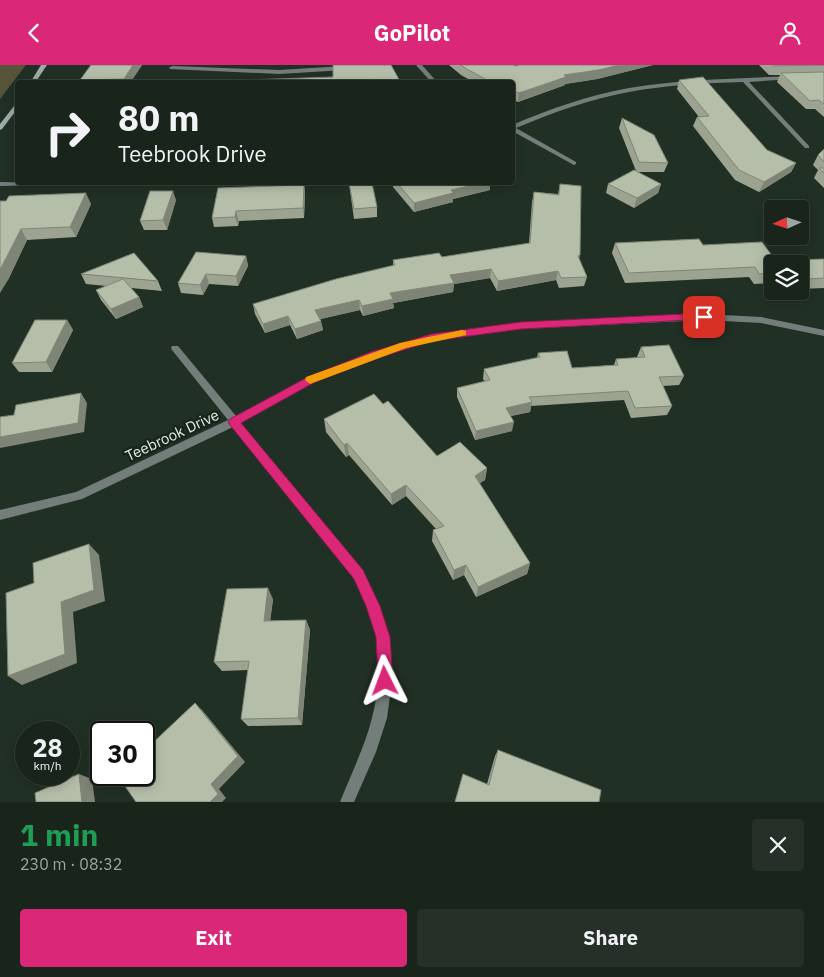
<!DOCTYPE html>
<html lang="en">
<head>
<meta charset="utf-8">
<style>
	:root { --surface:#19241b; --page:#263028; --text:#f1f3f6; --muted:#9fa4a3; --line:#37413a; --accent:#db2777 }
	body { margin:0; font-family:"IBM Plex Sans",sans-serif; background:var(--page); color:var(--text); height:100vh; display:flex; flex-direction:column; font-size:19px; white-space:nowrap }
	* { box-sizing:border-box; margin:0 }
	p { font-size:16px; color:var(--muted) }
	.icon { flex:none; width:28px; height:28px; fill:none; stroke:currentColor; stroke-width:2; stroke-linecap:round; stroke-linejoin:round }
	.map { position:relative; height:737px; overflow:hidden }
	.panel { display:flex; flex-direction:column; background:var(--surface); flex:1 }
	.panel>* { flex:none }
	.hud { position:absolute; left:15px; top:15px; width:500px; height:105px; border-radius:5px; box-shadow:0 2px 12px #0003,0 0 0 1px var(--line); background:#19241b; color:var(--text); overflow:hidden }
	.needle { width:32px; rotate:267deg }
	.tools { position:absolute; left:764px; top:135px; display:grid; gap:10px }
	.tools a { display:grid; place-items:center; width:45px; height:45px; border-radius:5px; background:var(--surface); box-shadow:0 2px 12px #0003,0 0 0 1px var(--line); font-size:25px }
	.speed { position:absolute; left:15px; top:656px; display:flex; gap:10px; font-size:25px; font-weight:700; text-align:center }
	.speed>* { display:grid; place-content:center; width:65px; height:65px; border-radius:50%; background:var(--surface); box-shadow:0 2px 12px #0003,0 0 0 1px var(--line); line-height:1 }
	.speed small { font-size:12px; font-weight:400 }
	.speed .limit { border:2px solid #111; border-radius:8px; background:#fff; color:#111 }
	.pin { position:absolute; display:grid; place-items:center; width:42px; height:42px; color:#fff; margin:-21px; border-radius:10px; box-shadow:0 2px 8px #0006 }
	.me { position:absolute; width:55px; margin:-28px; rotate:357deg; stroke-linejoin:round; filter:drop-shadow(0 0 4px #0008) }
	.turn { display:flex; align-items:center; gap:18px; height:105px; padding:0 20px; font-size:22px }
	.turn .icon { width:65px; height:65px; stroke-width:2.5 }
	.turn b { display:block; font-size:35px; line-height:42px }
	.round { display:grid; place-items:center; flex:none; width:52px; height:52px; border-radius:5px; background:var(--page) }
	.head { display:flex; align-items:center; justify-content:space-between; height:85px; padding:0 20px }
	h1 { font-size:30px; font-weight:700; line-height:38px; color:#1e9e55 }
	.action { display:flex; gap:10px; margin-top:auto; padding:10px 20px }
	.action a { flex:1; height:58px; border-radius:5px; background:var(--accent); color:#fff; font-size:20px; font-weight:700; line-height:58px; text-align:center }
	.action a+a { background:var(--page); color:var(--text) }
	header { display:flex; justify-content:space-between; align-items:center; height:65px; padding:0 20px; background:var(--accent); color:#fff; font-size:22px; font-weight:700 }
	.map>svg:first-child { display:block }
	.green { fill:#585439 }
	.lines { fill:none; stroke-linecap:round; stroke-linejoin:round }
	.street { fill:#737e7b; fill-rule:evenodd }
	.secondary { fill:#9cada8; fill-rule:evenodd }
	.wall { fill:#9ca391 }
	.shaded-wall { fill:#7f8576 }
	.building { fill:#b5bea9; stroke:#7f8576 }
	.route { fill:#db2777; stroke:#8e194d }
	.slow { fill:#f59e0b }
	.labels { text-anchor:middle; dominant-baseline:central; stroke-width:5; stroke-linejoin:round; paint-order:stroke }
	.street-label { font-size:15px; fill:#dfe9e1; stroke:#17261b }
</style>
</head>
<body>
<header><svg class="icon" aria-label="back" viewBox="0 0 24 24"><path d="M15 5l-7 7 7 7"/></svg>GoPilot<svg class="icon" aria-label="person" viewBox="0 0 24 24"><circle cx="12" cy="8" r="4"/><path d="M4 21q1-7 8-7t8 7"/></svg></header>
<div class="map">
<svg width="824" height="737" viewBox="0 0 824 737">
	<rect width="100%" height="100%" fill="#213024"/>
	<path class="green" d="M 0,0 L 26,0 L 0,34 Z"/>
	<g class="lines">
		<g class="street">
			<path d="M 416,0 L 422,0 L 438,18 L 432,18 Z"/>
			<path d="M 172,1 L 279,5 L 345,1 L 348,3 L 345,5 L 279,9 L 170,4 L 169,3 Z"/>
			<path d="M 790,11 L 793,13 L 792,14 L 749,17 L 809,81 L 809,83 L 805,83 L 743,17 C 705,18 666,20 629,27 C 590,34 552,48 516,63 L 576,97 L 576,99 L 574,100 L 512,66 L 512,60 C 550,44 589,30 629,23 C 682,14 737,14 790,11 Z"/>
			<path d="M 0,117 L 47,118 L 44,120 L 0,121 Z"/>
			<path d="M 704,249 L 761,252 L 824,265 L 824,271 L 761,258 L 704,255 L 521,264 L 432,276 L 377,292 L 314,316 L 241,358 L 363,506 L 379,541 L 389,572 L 392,616 L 387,653 L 376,687 L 354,737 L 340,737 C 361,685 380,653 378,594 C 377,587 378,579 376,571 C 372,551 363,532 355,514 L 233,362 L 82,434 L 0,455 L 0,445 L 76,427 L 228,355 L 172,285 L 171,283 L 172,281 L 178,281 L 236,351 L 308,312 L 371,288 L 432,270 L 521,258 Z"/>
		</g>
		<g class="secondary">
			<path d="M 41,0 L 47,0 L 35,18 L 30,18 Z"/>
			<path d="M 18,36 L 18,43 L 2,64 L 0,65 L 0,59 Z"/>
		</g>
	</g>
	<g class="wall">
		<path d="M 91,0 L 142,0 L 130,18 L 81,18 L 80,15 Z"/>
		<path d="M 449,0 L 514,0 L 515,1 L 519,0 L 653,0 L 597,14 L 565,19 L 565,20 L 518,37 L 512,34 L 512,18 L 475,18 L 461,10 Z"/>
		<path d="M 759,0 L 824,0 L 824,52 L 815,44 L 806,44 L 777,17 L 780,10 L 769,10 Z"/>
		<path d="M 679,15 L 767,85 L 796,98 L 791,107 L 759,127 L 735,115 L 693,61 L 697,52 L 699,52 L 677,24 Z"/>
		<path d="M 622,53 L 668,98 L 664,107 L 637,107 L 661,119 L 658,128 L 634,143 L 606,128 L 608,119 L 636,106 L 619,63 Z"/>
		<path d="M 824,84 L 824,123 L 814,113 L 818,105 L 813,100 L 818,90 Z"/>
		<path d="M 349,118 L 377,142 L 377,152 L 354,154 Z"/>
		<path d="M 393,118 L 490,118 L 490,125 L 453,134 L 453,137 L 414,147 L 393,122 Z"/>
		<path d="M 560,119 L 580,190 L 579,194 L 587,212 L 584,221 L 559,223 L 556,215 L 497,226 L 490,213 L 454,219 L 453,227 L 393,238 L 394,243 L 363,251 L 360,245 L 320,254 L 323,265 L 297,274 L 290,260 L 265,268 L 255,249 L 253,239 L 393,201 L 393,195 L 442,192 L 529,178 L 532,137 L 534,127 L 558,129 Z"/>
		<path d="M 304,120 L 305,129 L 304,153 L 239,156 L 238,161 L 214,162 L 212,153 Z"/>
		<path d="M 176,135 L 167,165 L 144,165 L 140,156 Z"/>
		<path d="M 0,136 L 91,139 L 76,172 L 27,175 L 8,215 Z"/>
		<path d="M 615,178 L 703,180 L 772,199 L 772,218 L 754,219 L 749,212 L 625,218 L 612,188 Z"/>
		<path d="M 246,191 L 248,201 L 238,221 L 209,219 L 203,230 L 181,228 L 178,218 Z"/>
		<path d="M 824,194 L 824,223 L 801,224 L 800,222 L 800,199 L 791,199 L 793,195 Z"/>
		<path d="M 81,209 L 158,216 L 162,226 L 131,223 L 139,232 L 143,242 L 116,254 L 101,235 L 96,225 L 106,221 L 86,219 Z"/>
		<path d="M 67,255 L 73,265 L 52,307 L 19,307 L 12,298 Z"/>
		<path d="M 641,282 L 684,311 L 679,320 L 663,321 L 672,341 L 667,350 L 631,353 L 624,335 L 531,341 L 530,347 L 511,351 L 512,366 L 475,375 L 457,332 L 457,323 L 485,317 L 483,314 L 484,304 L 537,293 L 538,288 L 572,303 L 614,300 L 616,294 L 637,293 L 637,292 Z"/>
		<path d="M 383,339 L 437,391 L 487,403 L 485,415 L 479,418 L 530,498 L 527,509 L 476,532 L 464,510 L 453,515 L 432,476 L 433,465 L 436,464 L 406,431 L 392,440 L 349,390 L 346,392 L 326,367 L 324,354 Z"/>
		<path d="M 273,534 L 270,556 L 306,555 L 310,565 L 302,660 L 248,661 L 241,654 L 248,605 L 222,606 L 214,597 Z"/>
		<path d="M 498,685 L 599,737 L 455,737 L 463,709 L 487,719 L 495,691 Z"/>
	</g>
	<g class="shaded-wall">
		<path d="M 133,0 L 142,0 L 130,18 L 125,18 L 124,14 Z"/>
		<path d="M 620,0 L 653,0 L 597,14 L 565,19 L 565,20 L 518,37 L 519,28 L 564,10 Z"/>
		<path d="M 796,98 L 791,107 L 759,127 L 764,117 Z"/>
		<path d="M 483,118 L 490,118 L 490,125 L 453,134 L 453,137 L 414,147 L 414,138 L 451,125 Z"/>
		<path d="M 661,119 L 658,128 L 634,143 L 637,133 Z"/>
		<path d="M 304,120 L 305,129 L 304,153 L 303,143 Z"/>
		<path d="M 173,126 L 176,135 L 167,165 L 163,155 Z"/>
		<path d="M 86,128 L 91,139 L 76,172 L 70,162 Z"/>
		<path d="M 236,146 L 239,156 L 238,161 L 235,152 Z"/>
		<path d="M 21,164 L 27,175 L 8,215 L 0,228 L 0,205 Z"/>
		<path d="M 246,191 L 248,201 L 238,221 L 236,211 Z"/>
		<path d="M 491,204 L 490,213 L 454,219 L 453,227 L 393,238 L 394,243 L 363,251 L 362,241 L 390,228 L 450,210 Z"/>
		<path d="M 558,206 L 556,215 L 497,226 L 498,216 Z"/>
		<path d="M 206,209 L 209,219 L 203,230 L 200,220 Z"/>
		<path d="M 139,232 L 143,242 L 116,254 L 111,244 Z"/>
		<path d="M 359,235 L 360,245 L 317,255 L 315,245 Z"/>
		<path d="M 288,251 L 290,260 L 265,268 L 263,259 Z"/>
		<path d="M 67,255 L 73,265 L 52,307 L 46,297 Z"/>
		<path d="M 321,256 L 323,265 L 297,274 L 295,264 Z"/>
		<path d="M 81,328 L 87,338 L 84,367 L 0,383 L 0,372 Z"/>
		<path d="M 532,337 L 530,347 L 505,352 L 506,343 Z"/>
		<path d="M 514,357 L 512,366 L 475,375 L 476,366 Z"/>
		<path d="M 347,378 L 349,390 L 346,392 L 344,380 Z"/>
		<path d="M 487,403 L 485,415 L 473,423 L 475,411 Z"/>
		<path d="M 406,420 L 406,431 L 392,440 L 391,429 Z"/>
		<path d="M 89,479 L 99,490 L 105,536 L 73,547 L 77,598 L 22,620 L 8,611 L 61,537 Z"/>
		<path d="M 530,498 L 527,509 L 476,532 L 478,522 Z"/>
		<path d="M 466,500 L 464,510 L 453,515 L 454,505 Z"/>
		<path d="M 268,523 L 273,534 L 269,566 L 264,556 Z"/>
		<path d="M 306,555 L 310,565 L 302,660 L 298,653 Z"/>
		<path d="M 195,638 L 203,646 L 245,697 L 219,724 L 226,733 L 222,737 L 210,737 L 211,719 Z"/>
		<path d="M 79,709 L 92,714 L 95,737 L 82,737 Z"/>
	</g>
	<g class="building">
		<path d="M 91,0 L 133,0 L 124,14 L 80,15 Z"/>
		<path d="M 333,0 L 391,0 L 401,18 L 379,18 L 373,14 L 375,18 L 189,18 L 189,17 L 333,12 Z"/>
		<path d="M 460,0 L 514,0 L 515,1 L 519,0 L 620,0 L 598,5 L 564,10 L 566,12 L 519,28 L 512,25 L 512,18 L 492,18 Z"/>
		<path d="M 772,0 L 824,0 L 773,1 Z"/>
		<path d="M 824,7 L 824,39 L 819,35 L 810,36 L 781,8 Z"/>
		<path d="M 703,12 L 767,85 L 796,98 L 764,117 L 739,105 L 697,52 L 709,51 L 679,15 Z"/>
		<path d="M 134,16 L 151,18 L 132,18 Z"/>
		<path d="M 622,53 L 654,70 L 668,98 L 639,97 Z"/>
		<path d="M 824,84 L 824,97 L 818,90 Z"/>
		<path d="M 819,103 L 824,103 L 824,108 Z"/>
		<path d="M 634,105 L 661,119 L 637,133 L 608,119 Z"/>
		<path d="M 349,118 L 372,118 L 377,142 L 354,144 Z"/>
		<path d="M 397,118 L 483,118 L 451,125 L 453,128 L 414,138 Z"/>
		<path d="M 560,119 L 581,121 L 580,190 L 578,191 L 587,212 L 561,213 L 558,206 L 498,216 L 491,204 L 450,210 L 454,218 L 390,228 L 393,234 L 362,241 L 359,235 L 315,245 L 321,256 L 295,264 L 288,251 L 263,259 L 253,239 L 336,214 L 395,200 L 393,195 L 439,188 L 442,192 L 530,178 L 534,127 L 559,130 Z"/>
		<path d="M 304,120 L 303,143 L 236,146 L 235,152 L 212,153 L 218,123 Z"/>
		<path d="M 150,126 L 173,126 L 163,155 L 140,156 Z"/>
		<path d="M 86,128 L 70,162 L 21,164 L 0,205 L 0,136 L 6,136 L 9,131 Z"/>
		<path d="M 699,174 L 703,180 L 762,177 L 778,199 L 772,199 L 772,208 L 759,209 L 755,202 L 629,208 L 615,178 Z"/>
		<path d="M 196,187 L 246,191 L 236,211 L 206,209 L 200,220 L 178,218 Z"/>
		<path d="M 134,188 L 158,216 L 81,209 Z"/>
		<path d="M 824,194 L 824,213 L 807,214 L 800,205 L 800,199 L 796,199 L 793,195 Z"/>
		<path d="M 123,214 L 139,232 L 111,244 L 96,225 Z"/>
		<path d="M 35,255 L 67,255 L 46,297 L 12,298 Z"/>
		<path d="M 669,280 L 684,311 L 659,312 L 672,341 L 635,343 L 628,326 L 529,332 L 532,337 L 506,343 L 514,357 L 476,366 L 457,323 L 490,315 L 484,304 L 540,292 L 538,288 L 567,286 L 572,303 L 618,300 L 616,294 L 645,292 L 641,282 Z"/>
		<path d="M 81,328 L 78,358 L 0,372 L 0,352 L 14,350 L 16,340 Z"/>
		<path d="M 374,329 L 383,339 L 388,336 L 437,391 L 460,377 L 487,403 L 475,411 L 530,498 L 478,522 L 466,500 L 454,505 L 433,465 L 444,461 L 406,420 L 391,429 L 347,378 L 344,380 L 324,354 Z"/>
		<path d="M 89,479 L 94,525 L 61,537 L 65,589 L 8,611 L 6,528 L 34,518 L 33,498 Z"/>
		<path d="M 268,523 L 264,556 L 306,555 L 298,653 L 241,654 L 249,596 L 214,597 L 227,524 Z"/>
		<path d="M 195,638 L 238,691 L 211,719 L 218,729 L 210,737 L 136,737 L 118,711 L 119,710 L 144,710 L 144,686 Z"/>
		<path d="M 498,685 L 601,725 L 599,737 L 455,737 L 463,709 L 489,720 Z"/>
		<path d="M 79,709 L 82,737 L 36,737 L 35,728 Z"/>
	</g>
	<path class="route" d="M 704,248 L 709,252 L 707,254 L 521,264 L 432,276 L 378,293 L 315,317 L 241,358 L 363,505 L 380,541 L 390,572 L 393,616 L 390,622 L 385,624 L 380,622 L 378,616 L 376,572 L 366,541 L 354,514 L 230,360 L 228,357 L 230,354 L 308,312 L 371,287 L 432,269 L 521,257 Z"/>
	<path class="slow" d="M 462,265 L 466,266 L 466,270 L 406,283 L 310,319 L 305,315 L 306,312 L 400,278 Z"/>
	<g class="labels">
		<g class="street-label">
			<text transform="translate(172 370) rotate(-25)">Teebrook Drive</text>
		</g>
	</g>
</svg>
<div class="tools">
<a><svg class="needle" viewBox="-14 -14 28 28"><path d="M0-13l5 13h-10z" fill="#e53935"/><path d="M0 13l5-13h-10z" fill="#9fa4a3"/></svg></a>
<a><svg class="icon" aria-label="layers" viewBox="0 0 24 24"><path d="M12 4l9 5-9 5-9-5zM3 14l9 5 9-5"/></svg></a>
</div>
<div class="speed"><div>28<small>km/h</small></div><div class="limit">30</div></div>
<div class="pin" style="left:704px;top:252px;background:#d93025"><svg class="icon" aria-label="arrive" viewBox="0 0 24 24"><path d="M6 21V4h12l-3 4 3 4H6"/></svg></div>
<svg class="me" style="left:385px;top:616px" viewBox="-20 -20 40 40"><path d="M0-17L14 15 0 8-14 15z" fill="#db2777" stroke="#fff" stroke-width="4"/></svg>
<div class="hud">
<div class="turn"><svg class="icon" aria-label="right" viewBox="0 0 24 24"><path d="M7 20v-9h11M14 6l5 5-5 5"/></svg><div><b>80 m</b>Teebrook Drive</div></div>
</div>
</div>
<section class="panel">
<div class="head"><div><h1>1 min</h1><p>230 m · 08:32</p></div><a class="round"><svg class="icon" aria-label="close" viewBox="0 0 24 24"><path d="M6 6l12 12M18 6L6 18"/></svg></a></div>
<div class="action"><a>Exit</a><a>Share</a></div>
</section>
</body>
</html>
